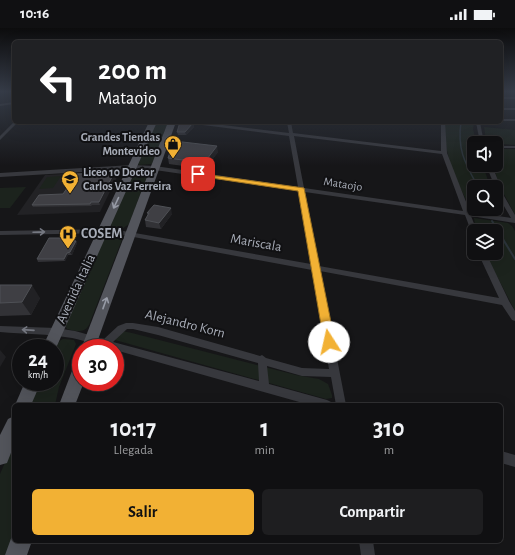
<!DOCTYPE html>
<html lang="es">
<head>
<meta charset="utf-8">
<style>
	:root { --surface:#101012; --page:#1e1e20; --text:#f1f3f6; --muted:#9c9d9f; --line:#303032; --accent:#f2b134 }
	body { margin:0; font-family:"Alegreya Sans",sans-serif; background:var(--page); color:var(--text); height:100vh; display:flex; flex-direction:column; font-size:15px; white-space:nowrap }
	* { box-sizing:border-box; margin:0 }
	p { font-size:13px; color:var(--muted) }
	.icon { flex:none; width:22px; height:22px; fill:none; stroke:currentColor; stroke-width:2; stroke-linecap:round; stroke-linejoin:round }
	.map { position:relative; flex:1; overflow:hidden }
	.side { position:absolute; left:12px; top:375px; width:491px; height:140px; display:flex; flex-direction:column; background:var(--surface); border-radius:6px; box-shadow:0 4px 16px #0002,0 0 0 1px var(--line) }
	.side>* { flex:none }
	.guide { position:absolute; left:12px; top:12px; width:491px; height:84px; border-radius:6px; box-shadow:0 4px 16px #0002,0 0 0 1px var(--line); background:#202124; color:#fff; overflow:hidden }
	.buttons { position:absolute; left:467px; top:108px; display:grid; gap:8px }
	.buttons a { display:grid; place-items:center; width:36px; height:36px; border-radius:6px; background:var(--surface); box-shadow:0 4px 16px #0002,0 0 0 1px var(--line); font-size:20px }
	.speed { position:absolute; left:12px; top:311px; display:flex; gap:8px; font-size:20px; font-weight:700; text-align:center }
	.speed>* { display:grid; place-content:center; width:52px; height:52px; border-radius:50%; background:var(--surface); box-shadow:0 4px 16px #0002,0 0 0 1px var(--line); line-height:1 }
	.speed small { font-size:10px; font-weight:400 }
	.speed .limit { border:6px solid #d22; background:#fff; color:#111 }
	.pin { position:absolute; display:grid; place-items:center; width:34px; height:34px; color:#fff; margin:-17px; border-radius:8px; box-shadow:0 2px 6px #0006 }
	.me { position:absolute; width:44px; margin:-22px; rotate:350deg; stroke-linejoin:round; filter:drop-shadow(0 0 3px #0008) }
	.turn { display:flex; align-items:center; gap:14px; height:84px; padding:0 20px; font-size:18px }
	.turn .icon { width:52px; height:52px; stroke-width:2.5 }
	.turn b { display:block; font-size:28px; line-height:34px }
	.eta { display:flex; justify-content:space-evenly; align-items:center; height:68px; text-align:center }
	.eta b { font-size:24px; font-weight:700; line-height:28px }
	.cta { display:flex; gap:8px; margin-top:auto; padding:8px 20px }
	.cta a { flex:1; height:46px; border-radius:6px; background:var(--accent); color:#111; font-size:16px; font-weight:700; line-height:46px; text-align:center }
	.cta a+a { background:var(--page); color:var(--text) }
	.status { display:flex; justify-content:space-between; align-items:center; height:28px; padding:0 20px; background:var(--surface); direction:ltr }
	.status svg { height:11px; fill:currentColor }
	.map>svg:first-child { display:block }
	.built { fill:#222225 }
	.green { fill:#1c231d }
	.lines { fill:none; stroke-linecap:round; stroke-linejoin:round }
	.stream-far1 { stroke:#2c353c; stroke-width:1.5 }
	.stream { stroke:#2c353c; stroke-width:2 }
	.street { fill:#37383d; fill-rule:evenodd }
	.primary { fill:#53555c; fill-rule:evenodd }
	.wall { fill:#323236 }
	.shaded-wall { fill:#212124 }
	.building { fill:#3f3f44; stroke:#4f5156 }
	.oneway { stroke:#979ba6 }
	.oneway2 { stroke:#757881 }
	.route { fill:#f2b134; stroke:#9d7322 }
	.labels { text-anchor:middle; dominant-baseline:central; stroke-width:4; stroke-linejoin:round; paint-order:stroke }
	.far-poi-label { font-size:12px; font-weight:bold; fill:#a8adb8; stroke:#111113; text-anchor:end }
	.far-street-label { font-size:12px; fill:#a8adb8; stroke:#111113 }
	.poi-label { font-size:14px; font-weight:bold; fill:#a8adb8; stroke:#111113; text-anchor:start }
	.street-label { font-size:14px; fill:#a8adb8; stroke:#111113 }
</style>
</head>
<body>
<div class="status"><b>10:16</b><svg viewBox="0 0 49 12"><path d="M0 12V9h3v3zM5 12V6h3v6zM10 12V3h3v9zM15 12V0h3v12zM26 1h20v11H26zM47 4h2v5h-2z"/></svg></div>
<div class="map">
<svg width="515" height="527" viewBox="0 0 515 527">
	<rect width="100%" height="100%" fill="#161618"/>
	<path class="built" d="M 120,143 L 100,184 L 17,187 L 45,147 Z"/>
	<g class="green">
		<path d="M 156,94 L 168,94 L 152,136 L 139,137 L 138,136 Z"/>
		<path d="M 445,94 L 474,94 L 473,101 L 476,115 L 474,115 L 474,137 L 483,137 L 490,159 L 474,159 L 474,181 L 496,181 L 496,172 L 500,183 L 498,187 L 475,184 L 471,181 C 456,153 443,126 445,94 Z"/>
		<path d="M 484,99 L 515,102 L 515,117 L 489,115 L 486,111 Z"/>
		<path d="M 496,121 L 515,121 L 515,187 L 498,155 L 494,137 L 496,137 Z"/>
		<path d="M 138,142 L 149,143 L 129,196 L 122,201 L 112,199 L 111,196 L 135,143 Z"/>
		<path d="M 61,148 L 53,160 L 39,161 L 47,149 Z"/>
		<path d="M 26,159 L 10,180 L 0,180 L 0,160 Z"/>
		<path d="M 474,190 L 508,195 L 512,198 L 515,203 L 515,283 L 485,225 L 496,225 L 496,203 L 476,203 Z"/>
		<path d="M 110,205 L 121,207 L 123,209 L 89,297 C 84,306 75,303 67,301 L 65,297 L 106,207 Z"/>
		<path d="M 122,303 L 132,305 L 296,347 L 319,351 L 328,356 L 332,367 L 332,370 L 326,371 L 115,312 Z"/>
		<path d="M 63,311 L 74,312 L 76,316 L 59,359 L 55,377 L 30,377 L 40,354 L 55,354 C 55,342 50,316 63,311 Z"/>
		<path d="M 14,414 L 14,505 L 6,527 L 0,527 L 0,446 Z"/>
	</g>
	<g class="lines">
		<g class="stream-far1">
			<path d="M 461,94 C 457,122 465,135 478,159"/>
			<path d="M 488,181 L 489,184"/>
		</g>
		<g class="stream">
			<path d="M 489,183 L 489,185"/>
			<path d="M 492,193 L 515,231"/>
		</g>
		<g class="street">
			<rect x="501" y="69" width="14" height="2"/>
			<path d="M 14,74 L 14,76 L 0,78 L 0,76 Z"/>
			<rect x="501" y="80" width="14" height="2"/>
			<rect x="501" y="91" width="14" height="2"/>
			<path d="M 14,94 L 18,94 L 0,112 L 0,108 Z"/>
			<path d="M 185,94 L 198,94 L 289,105 L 287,94 L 291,94 L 293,105 L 441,123 L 441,94 L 445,94 L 447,125 L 470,184 L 511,190 L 498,168 L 496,159 L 495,159 L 486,137 L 492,137 L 504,168 L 515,187 L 515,195 L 471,188 L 477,203 L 474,203 L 474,205 L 471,203 L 465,187 L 305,164 L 319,238 L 499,270 L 478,225 L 486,225 L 509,273 L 515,283 L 515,293 L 512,292 L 502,277 L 320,243 L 346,377 L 336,377 L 331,349 L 302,348 L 267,338 L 269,356 L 327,372 L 331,374 L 332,377 L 310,377 L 115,322 L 115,320 C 100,320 87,313 72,310 C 48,306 24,306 0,304 L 0,298 L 56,300 L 75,303 L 104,311 L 118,298 L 126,295 L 133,295 L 158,299 L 260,328 L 262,327 L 266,330 L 302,340 L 329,341 L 312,242 L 112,205 L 0,207 L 0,203 L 112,201 L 311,236 L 299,163 L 155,142 L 132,141 L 0,149 L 0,145 L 132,137 L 155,138 L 298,159 L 289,108 L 187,95 ZM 294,108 L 442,126 L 463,183 L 304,160 ZM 127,301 L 133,301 L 158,307 L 258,335 L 259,353 L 113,314 Z"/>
			<path d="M 476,94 L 480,94 L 484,115 L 480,115 Z"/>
			<rect x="496" y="118" width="19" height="2"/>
			<path d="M 501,423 L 515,427 L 515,439 L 501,435 Z"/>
			<path d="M 359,513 L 373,513 L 375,527 L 361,527 Z"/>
		</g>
		<g class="primary">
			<path d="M 149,94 L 157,94 L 56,320 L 55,323 L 55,320 L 42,320 Z"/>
			<path d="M 168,94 L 176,94 L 95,320 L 81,321 Z"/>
			<path d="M 81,333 L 81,354 L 84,354 L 75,377 L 59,377 L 75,335 Z"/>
			<path d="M 25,354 L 41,354 L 31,377 L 15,377 Z"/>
			<path d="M 14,388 L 14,417 L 7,435 L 0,437 L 0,407 L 8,391 Z"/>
			<path d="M 13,505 L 14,513 L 32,513 L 27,527 L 5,527 Z"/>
		</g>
	</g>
	<g class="wall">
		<path d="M 130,94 L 139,94 L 138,96 L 130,96 Z"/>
		<path d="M 193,95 L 194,99 L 186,107 L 178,107 L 177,104 Z"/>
		<path d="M 218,124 L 205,141 L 169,136 L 168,130 Z"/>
		<path d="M 114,145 L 115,147 L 100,177 L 92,177 L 91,178 L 33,179 L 32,177 L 63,166 Z"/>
		<path d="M 147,185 L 172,186 L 161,201 L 146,199 L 145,192 L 148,188 Z"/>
		<path d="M 76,212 L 76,213 L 77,215 L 72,227 L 68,227 L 65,233 L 38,234 L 37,231 Z"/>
		<path d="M 0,257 L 40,270 L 31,287 L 0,288 Z"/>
	</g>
	<g class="shaded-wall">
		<path d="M 193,95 L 194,99 L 186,107 L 185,104 Z"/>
		<path d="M 217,118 L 218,124 L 205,141 L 204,135 Z"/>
		<path d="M 114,145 L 115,147 L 100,177 L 99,174 Z"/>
		<path d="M 171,180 L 172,186 L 161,201 L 159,195 Z"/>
		<path d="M 76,213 L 77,215 L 72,227 L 70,224 Z"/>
		<path d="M 67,225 L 68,227 L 65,233 L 64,231 Z"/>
		<path d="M 32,257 L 40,270 L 31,287 L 22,274 Z"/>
		<path d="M 0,322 L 6,329 L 0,339 Z"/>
	</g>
	<g class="building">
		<path d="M 180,94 L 185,94 L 193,95 L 185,104 L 177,104 Z"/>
		<path d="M 174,113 L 217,118 L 204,135 L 168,130 Z"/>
		<path d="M 114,145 L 99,174 L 91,174 L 90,176 L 32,177 L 39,167 L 63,166 L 77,146 Z"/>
		<path d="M 154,177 L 171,180 L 159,195 L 145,192 L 149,185 L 147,185 Z"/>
		<path d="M 49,210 L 75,210 L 74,213 L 76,213 L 70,224 L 67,225 L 64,231 L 37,231 Z"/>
		<path d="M 0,257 L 32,257 L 22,274 L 0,275 Z"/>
	</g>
	<defs><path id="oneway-shaft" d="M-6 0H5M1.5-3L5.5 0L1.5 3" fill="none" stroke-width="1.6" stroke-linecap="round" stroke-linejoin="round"/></defs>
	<g class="oneway">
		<use href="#oneway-shaft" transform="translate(116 175) rotate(115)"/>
		<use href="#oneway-shaft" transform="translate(105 275) rotate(-70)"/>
	</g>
	<g class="oneway2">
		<use href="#oneway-shaft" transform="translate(39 204) rotate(-2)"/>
		<use href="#oneway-shaft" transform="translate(28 302) rotate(-176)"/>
	</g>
	<linearGradient id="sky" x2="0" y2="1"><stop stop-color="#0c0c0d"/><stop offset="0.46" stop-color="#363c48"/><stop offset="1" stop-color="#363c48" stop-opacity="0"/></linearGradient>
	<rect width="515" height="138" fill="url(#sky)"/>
	<path class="route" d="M 196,145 L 304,160 L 335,314 L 333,317 L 329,319 L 326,317 L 324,314 L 298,163 L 198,148 L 196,148 Z"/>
	<defs>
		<g id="shop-pin" transform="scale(0.9)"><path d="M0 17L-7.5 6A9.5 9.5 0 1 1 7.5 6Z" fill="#f2b134" stroke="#111113"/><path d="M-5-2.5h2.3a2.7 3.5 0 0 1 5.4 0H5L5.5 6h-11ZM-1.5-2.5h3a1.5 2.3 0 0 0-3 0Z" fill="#111"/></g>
		<g id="school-pin" transform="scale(0.9)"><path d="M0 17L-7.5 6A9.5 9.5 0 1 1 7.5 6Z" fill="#f2b134" stroke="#111113"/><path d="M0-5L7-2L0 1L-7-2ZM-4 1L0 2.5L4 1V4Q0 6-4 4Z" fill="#111"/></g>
		<g id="hospital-pin" transform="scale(0.9)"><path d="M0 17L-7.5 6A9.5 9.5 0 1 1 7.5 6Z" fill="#f2b134" stroke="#111113"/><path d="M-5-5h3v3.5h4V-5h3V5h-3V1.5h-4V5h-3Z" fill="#111"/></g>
	</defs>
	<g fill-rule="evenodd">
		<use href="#shop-pin" x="173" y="116"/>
		<use href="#school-pin" x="70" y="151"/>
		<use href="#hospital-pin" x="68" y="206"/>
	</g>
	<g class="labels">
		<g class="far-poi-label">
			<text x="160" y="109">Grandes Tiendas<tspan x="160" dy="14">Montevideo</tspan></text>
			<text x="83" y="144" text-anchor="start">Liceo 10 Doctor<tspan x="83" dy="14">Carlos Vaz Ferreira</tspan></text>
		</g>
		<g class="far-street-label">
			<text transform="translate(343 156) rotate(9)">Mataojo</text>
		</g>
		<g class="poi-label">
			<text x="81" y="206">COSEM</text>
		</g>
		<g class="street-label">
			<text transform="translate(256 215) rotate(10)">Mariscala</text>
			<text transform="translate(76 261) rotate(-65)">Avenida Italia</text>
			<text transform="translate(185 296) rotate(14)">Alejandro Korn</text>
		</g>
	</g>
</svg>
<div class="buttons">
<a><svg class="icon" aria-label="sound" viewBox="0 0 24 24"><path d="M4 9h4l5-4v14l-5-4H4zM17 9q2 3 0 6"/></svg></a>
<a><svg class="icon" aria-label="search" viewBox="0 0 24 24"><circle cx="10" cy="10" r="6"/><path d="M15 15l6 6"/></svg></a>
<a><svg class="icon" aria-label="layers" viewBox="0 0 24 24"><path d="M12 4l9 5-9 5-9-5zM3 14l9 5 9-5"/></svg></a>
</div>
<div class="speed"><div>24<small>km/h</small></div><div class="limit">30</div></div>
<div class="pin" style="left:198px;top:146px;background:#d93025"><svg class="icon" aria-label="arrive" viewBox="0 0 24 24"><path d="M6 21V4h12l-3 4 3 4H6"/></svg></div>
<svg class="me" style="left:329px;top:314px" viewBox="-20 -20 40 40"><circle r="19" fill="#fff"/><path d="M0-13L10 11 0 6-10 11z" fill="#f2b134"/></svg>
<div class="guide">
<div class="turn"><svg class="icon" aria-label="left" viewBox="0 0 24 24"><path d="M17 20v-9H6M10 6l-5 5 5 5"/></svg><div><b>200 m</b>Mataojo</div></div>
</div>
<section class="side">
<div class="eta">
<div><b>10:17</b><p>Llegada</p></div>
<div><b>1</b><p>min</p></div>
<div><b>310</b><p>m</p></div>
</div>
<div class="cta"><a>Salir</a><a>Compartir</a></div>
</section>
</div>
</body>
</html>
